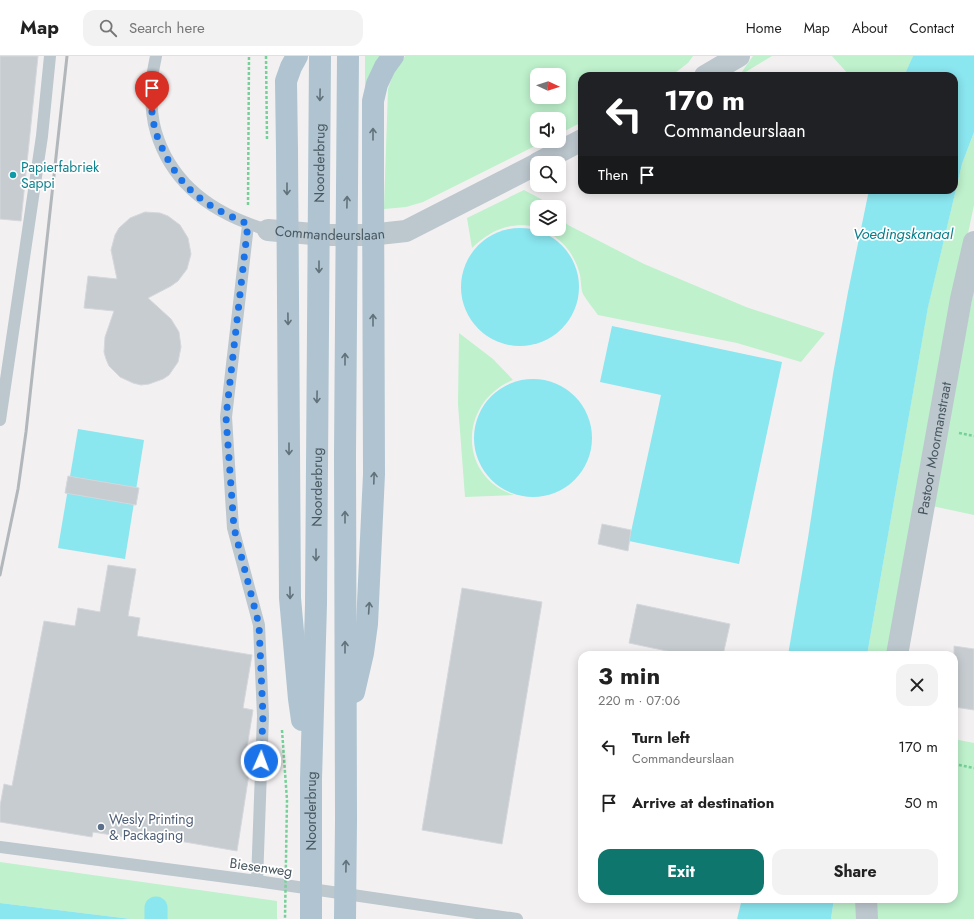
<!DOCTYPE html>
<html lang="en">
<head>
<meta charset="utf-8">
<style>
	:root { --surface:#fff; --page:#f2f2f2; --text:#222; --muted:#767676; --line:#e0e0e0; --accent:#0f766e }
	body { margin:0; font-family:Jost,sans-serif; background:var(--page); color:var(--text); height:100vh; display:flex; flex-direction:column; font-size:15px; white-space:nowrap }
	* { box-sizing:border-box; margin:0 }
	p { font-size:13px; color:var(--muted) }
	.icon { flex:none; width:22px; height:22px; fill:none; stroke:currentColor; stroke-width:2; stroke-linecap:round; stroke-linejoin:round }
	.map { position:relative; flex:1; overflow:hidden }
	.sheet { position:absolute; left:578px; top:595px; width:380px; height:252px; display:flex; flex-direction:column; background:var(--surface); border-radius:12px; box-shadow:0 2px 10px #0003 }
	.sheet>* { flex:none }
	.top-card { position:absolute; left:578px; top:16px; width:380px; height:122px; border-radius:12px; box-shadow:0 2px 10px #0003; background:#202124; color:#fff; overflow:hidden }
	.needle { width:26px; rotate:93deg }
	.buttons { position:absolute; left:530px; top:12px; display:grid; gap:8px }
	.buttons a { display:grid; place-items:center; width:36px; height:36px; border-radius:8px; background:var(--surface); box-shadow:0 2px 10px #0003; font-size:20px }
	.pin { position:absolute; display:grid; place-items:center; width:34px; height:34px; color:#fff; margin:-41px -17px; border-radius:50% 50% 50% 0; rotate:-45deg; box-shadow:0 0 4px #0007 }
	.pin .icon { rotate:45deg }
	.me { position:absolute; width:44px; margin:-22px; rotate:2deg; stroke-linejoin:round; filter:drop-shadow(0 0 3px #0008) }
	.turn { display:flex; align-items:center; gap:14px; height:84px; padding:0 20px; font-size:18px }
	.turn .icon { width:52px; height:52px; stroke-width:2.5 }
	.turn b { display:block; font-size:28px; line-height:34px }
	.then { display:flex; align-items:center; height:38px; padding:0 20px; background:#0003; gap:8px; font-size:15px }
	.round { display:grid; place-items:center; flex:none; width:42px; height:42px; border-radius:12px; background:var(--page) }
	.headline { display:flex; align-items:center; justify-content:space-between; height:68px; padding:0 20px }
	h1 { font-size:24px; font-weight:700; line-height:30px }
	.primary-button { display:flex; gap:8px; margin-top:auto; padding:8px 20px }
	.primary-button a { flex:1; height:46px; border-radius:12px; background:var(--accent); color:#fff; font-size:16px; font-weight:700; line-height:46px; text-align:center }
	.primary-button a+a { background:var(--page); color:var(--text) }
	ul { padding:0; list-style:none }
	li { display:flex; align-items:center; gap:12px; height:56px; padding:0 20px }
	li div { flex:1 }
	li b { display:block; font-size:15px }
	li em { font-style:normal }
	header { display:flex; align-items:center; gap:24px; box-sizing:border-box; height:56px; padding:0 20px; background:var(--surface); border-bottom:1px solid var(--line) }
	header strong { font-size:19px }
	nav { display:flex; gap:22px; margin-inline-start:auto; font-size:14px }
	.search { width:280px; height:36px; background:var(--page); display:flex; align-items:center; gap:10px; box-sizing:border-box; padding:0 14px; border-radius:12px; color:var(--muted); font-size:15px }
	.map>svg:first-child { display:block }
	.green { fill:#bef1cc; fill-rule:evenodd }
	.water { fill:#8ae6ef }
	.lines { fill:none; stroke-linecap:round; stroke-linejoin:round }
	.canal { stroke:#8ae6ef; stroke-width:23 }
	.building { fill:#c7ccd0; stroke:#d4d7dc }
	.path { stroke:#75d198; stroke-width:2.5; stroke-dasharray:3 2; stroke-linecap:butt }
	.service { stroke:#bcc7ce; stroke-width:12 }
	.minor { stroke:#bcc7ce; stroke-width:22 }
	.primary { stroke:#afc4d0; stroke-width:22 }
	.rail { stroke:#b2b7bb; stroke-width:3 }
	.path-bridge { stroke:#75d198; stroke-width:2.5; stroke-dasharray:3 2; stroke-linecap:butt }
	.primary-bridge { stroke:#afc4d0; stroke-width:22 }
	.oneway { stroke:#62727b }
	.route { stroke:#1a73e8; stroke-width:7; stroke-dasharray:0 12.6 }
	.culture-dot { fill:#0f9aa8; stroke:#fff; stroke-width:1.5 }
	.service-dot { fill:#5c6f8a; stroke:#fff; stroke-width:1.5 }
	.labels { text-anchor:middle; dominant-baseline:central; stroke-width:3.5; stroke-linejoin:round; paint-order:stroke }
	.street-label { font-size:14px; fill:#48575f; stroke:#fff }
	.culture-label { font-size:14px; fill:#0d838f; stroke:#fff; text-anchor:start }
	.service-label { font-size:14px; fill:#4e5e75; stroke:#fff; text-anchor:start }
	.water-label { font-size:15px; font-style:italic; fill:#0a7e8a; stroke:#fff }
</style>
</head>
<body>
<header>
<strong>Map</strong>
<div class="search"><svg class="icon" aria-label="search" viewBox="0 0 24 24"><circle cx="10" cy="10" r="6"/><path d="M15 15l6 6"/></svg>Search here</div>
<nav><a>Home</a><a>Map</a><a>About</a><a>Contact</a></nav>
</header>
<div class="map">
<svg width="974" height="863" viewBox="0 0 974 863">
	<rect width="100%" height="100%" fill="#f3f0f1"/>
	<g class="green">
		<path d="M 365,0 L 381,0 L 365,35 Z"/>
		<path d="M 405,0 L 693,0 L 688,7 L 671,20 L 582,20 L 582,66 L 559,78 L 559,63 L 537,63 L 537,85 L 545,85 L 423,146 L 406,151 L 384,153 L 388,33 L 394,16 ZM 537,19 L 559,19 L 559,41 L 537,41 Z"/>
		<path d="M 753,0 L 772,0 L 739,20 Z"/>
		<path d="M 832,0 L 913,0 L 904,20 L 850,20 Z"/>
		<path d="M 974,76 L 974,149 L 938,319 L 888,599 L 867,599 L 928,250 L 962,108 Z"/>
		<path d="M 524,134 L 541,143 L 550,151 L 537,151 L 537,171 C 511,165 490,174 472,192 L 467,162 Z"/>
		<path d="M 559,160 L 568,169 L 644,208 L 746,251 L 825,277 L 801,306 L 737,287 L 598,259 C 593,252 587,245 583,238 C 581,233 581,225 580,219 C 575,198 561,181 541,173 L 559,173 Z"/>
		<path d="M 974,233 L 974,459 L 932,450 Z"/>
		<path d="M 459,277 L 493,303 L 513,324 C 459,346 457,420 514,439 L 465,441 L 458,348 Z"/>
		<path d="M 954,683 L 974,687 L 974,863 L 877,863 L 877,843 L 954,843 Z"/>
		<path d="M 0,806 L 277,845 L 277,863 L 131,863 L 0,847 Z"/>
		<path d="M 834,843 L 857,843 L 859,863 L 831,863 Z"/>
	</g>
	<g class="water">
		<path d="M 913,0 L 974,0 L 974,76 L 962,108 L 928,251 L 867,599 L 788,599 L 808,482 L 833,318 L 848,236 L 869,134 L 954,134 L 954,20 L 904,20 Z"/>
		<circle cx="520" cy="231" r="59"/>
		<path d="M 612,270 L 782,306 L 739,508 L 629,485 L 661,339 L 600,326 Z"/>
		<circle cx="533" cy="382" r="59"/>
		<path d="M 78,373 L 144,384 L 125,503 L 58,492 Z"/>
		<path d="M 742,843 L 834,843 L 831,863 L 737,863 Z"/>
		<path d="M 0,847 L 131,863 L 0,863 Z"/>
	</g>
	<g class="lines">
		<path class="canal" d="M 156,863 L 156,852"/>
	</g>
	<g class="building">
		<path d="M 0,0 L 38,0 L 21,165 L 0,163 Z"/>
		<path d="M 145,156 L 160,157 L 168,160 L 180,169 L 188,182 L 191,198 L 187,213 L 178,225 L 171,230 L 148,242 L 171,263 L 179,276 L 181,291 L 178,306 L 169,319 L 163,323 L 149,328 L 141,329 L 133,327 L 120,321 L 109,310 L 106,303 L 104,296 L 105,281 L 114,255 L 84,252 L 88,220 L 117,223 L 111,194 L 115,179 L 119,172 L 130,162 Z"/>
		<path d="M 68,420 L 139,432 L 136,449 L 65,437 Z"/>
		<path d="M 602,468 L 631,474 L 628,495 L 598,488 Z"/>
		<path d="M 108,509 L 136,513 L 128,560 L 140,562 L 137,580 L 252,599 L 243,652 L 253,654 L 245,704 L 251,705 L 237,795 L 156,781 L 156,786 L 93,776 L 92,781 L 0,766 L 0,750 L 4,728 L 12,730 L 44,565 L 75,570 L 78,552 L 100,556 Z"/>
		<path d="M 462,532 L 542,546 L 502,788 L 422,774 Z"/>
		<path d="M 637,548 L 730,568 L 723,599 L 686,599 L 629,587 Z"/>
		<path d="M 954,590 L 974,593 L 974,654 L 954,651 Z"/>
	</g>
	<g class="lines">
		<g class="path">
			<path d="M 248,149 L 249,0"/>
			<path d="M 959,377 L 974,380"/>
			<path d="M 954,708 L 974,712"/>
		</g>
		<g class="service">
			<path d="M 156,0 C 154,11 151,22 151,33 C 151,47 152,63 156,76 C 172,130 216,159 268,174"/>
			<path d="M 248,169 L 226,361 L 233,472 L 259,569 L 263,660 L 257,825"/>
			<path d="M 0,364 L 42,80 L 50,0"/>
			<path d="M 0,791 L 257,825 L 517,863"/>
		</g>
		<g class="minor">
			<path d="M 705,20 L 739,0"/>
			<path d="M 538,107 L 582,84"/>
			<path id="s1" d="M 268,174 L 324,179 L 369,179 L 406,175 L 537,108"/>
			<path id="s2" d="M 897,599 L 961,243 L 974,186"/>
			<path d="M 866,843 L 867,863"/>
		</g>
		<g class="primary">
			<path d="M 287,94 L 286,25 L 291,11 L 297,0"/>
			<path d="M 373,117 L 373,45 L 377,28 L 385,11 L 393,0"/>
		</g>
		<path class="rail" d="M 0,519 L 18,433 L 26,376 L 67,0"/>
		<g class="path-bridge">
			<path d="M 266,0 L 267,83"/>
			<path d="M 282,674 L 287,744 L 285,863"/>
		</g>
		<g class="primary-bridge">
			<path d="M 287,94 L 290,542 L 299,643 L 302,664"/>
			<path d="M 354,636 L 363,597 L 367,568 L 374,418 L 373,117"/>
			<path id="s3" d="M 311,863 L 311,723 L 316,548 L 320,0"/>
			<path d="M 345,863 L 346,764 L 345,399 L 348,0"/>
		</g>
	</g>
	<defs><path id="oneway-shaft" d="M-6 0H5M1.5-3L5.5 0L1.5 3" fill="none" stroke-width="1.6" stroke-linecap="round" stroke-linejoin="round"/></defs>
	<g class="oneway">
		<use href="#oneway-shaft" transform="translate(320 39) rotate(91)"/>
		<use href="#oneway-shaft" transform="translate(373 78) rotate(-90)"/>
		<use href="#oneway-shaft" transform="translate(287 133) rotate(90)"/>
		<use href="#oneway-shaft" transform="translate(347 146) rotate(-89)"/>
		<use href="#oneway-shaft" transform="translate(319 211) rotate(90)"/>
		<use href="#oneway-shaft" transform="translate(288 263) rotate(89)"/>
		<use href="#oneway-shaft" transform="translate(373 264) rotate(-90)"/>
		<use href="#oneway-shaft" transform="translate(345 303) rotate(-90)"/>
		<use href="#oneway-shaft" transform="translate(317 341) rotate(91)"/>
		<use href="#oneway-shaft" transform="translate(289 393) rotate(90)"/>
		<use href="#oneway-shaft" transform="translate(374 422) rotate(-88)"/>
		<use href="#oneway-shaft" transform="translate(345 461) rotate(-90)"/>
		<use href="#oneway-shaft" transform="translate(316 499) rotate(90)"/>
		<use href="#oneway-shaft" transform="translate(290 537) rotate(89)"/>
		<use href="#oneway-shaft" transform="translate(369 552) rotate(-86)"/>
		<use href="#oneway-shaft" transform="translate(345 591) rotate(-90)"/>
		<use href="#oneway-shaft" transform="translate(346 810) rotate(-89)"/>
	</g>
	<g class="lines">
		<path class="route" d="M 152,56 C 153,63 154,71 156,77 C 164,99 177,123 195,138 C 211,152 230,160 248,168 L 226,361 L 234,472 L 259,569 L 263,660 L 261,705"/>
	</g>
	<circle class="culture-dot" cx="13" cy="119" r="4"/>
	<circle class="service-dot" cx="101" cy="771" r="4"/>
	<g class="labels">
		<g class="street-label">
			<text stroke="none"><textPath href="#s3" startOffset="756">Noorderbrug</textPath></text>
			<text stroke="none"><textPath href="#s1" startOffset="62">Commandeurslaan</textPath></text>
			<text stroke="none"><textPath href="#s2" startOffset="210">Pastoor Moormanstraat</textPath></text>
			<text stroke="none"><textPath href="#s3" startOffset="432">Noorderbrug</textPath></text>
			<text stroke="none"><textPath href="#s3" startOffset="108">Noorderbrug</textPath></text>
			<text transform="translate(261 811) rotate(8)">Biesenweg</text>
		</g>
		<g class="culture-label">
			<text x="21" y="111">Papierfabriek<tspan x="21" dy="16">Sappi</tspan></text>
		</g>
		<g class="service-label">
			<text x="109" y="763">Wesly Printing<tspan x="109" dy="16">&amp; Packaging</tspan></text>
		</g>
		<g class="water-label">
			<text x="903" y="178">Voedingskanaal</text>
		</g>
	</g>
</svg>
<div class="buttons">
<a><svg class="needle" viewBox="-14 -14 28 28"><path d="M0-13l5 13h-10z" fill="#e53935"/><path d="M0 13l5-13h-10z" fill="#767676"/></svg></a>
<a><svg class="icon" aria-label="sound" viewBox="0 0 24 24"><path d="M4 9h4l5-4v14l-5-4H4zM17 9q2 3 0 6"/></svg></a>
<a><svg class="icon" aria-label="search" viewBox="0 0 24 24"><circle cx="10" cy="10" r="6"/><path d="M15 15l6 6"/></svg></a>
<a><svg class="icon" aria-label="layers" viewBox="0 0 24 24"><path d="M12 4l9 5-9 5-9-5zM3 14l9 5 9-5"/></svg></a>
</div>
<div class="pin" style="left:152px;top:56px;background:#d93025"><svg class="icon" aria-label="arrive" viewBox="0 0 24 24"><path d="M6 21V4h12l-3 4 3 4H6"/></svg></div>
<svg class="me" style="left:261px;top:705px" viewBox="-20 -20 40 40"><circle r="17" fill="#1a73e8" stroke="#fff" stroke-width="3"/><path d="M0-11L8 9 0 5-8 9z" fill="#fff"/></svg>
<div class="top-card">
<div class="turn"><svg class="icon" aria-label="left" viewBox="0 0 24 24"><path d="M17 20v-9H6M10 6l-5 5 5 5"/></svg><div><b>170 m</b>Commandeurslaan</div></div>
<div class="then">Then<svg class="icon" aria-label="arrive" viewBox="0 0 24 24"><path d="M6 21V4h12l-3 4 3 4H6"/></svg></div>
</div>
<section class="sheet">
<div class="headline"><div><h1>3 min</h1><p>220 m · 07:06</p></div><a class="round"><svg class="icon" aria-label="close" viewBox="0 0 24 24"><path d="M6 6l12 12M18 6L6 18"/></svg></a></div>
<ul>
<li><svg class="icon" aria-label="left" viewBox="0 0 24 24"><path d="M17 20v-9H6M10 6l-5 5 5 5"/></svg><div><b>Turn left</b><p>Commandeurslaan</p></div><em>170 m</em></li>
<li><svg class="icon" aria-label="arrive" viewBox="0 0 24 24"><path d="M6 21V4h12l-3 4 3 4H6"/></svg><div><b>Arrive at destination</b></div><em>50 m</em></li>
</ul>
<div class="primary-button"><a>Exit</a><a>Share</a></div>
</section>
</div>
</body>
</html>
